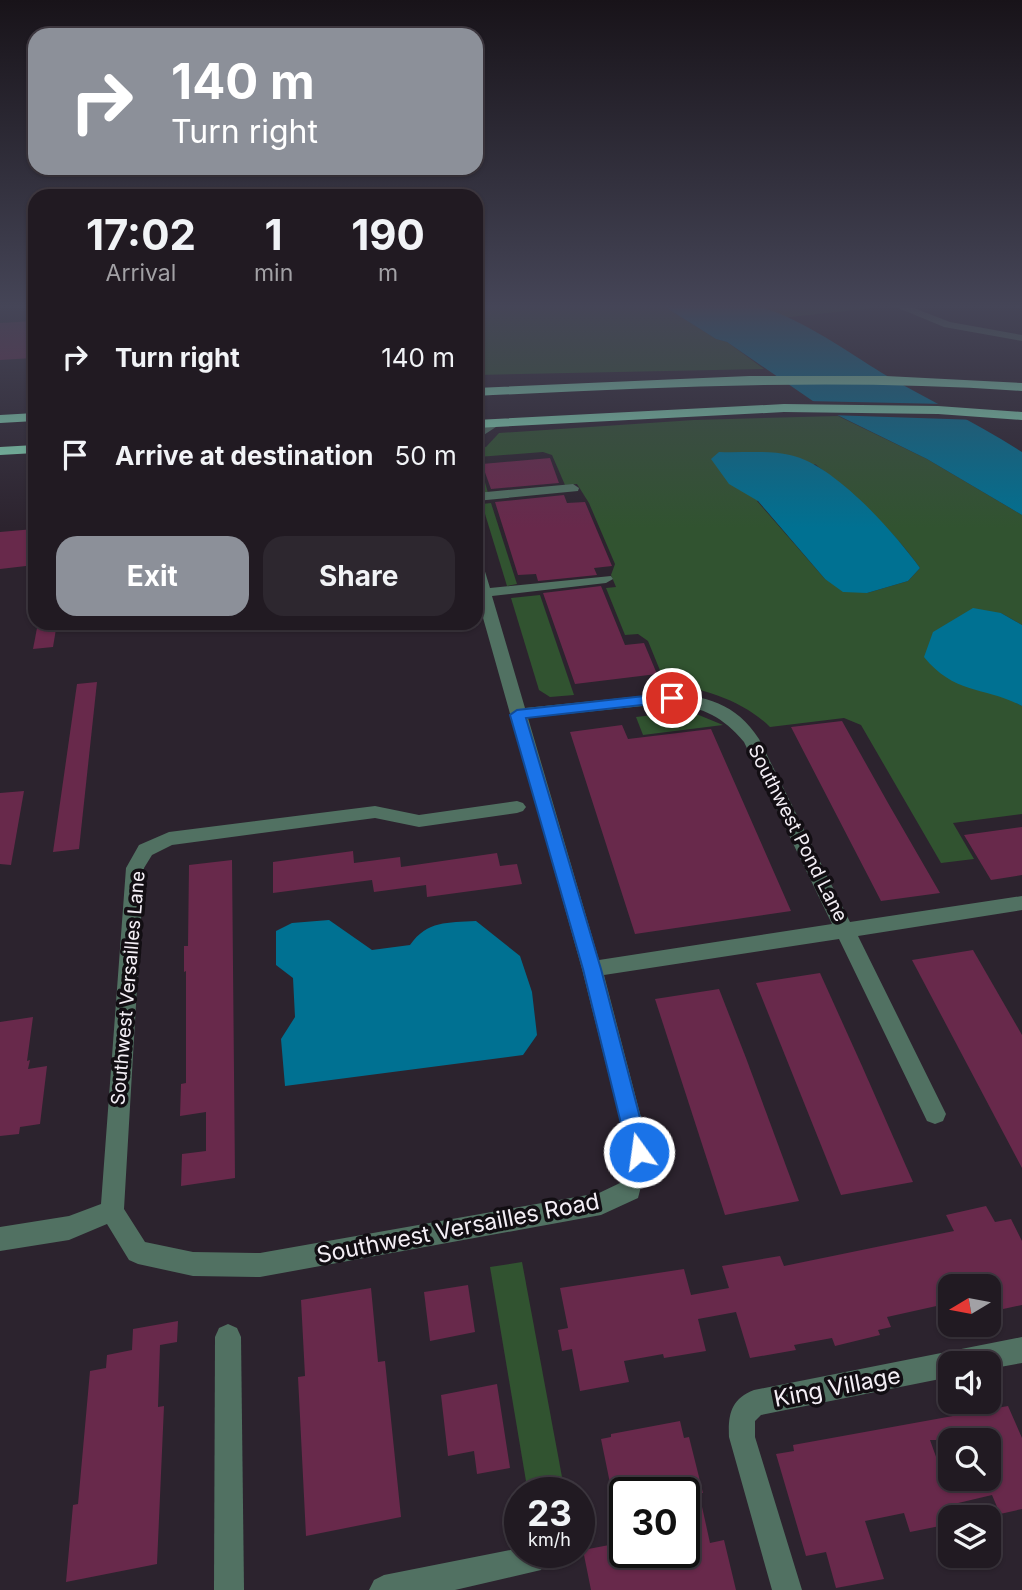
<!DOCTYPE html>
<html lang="en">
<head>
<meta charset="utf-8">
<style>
	:root { --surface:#211a22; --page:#2d272f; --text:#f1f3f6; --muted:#a2a1a5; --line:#3e3840; --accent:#8c9099 }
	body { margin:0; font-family:Inter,sans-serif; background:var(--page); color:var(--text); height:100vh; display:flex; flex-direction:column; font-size:26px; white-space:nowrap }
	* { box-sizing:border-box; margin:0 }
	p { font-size:23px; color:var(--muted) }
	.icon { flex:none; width:38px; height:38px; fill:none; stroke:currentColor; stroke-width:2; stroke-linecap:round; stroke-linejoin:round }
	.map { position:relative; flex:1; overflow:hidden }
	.details { position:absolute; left:28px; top:189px; width:455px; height:441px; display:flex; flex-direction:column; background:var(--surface); border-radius:21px; box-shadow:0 2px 5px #0004,0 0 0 2px var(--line) }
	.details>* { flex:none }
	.hud { position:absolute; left:28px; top:28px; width:455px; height:147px; border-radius:21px; box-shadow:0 2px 5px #0004,0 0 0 2px var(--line); background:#8c9099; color:#fff; overflow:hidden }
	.needle { width:46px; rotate:260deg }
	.controls { position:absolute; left:938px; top:1274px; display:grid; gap:14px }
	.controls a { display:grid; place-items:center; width:63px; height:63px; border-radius:14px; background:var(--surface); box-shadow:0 2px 5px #0004,0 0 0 2px var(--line); font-size:35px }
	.speed { position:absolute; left:504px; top:1477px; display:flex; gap:14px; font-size:35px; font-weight:700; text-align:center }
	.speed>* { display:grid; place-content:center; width:91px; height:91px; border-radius:50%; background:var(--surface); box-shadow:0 2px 5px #0004,0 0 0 2px var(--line); line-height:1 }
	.speed small { font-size:18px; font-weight:400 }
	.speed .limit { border:4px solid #111; border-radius:10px; background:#fff; color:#111 }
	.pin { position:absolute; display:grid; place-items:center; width:60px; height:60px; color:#fff; margin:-30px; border:4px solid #fff; border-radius:50%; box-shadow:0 2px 7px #0007 }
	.me { position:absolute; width:77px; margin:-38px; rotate:346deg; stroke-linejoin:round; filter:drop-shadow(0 0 5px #0008) }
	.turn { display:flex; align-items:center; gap:24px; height:147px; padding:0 28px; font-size:32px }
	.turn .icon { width:91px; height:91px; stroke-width:2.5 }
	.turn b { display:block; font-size:49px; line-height:60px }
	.eta { display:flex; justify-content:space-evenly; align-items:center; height:119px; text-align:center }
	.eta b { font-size:42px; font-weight:700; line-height:49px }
	.action { display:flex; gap:14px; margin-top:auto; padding:14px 28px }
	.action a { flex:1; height:80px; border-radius:21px; background:var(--accent); color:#fff; font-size:28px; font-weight:700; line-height:80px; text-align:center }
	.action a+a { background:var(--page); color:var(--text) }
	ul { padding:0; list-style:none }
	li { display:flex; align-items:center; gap:21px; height:98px; padding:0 28px }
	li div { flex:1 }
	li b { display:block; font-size:26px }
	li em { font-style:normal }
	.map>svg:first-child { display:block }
	.green { fill:#315330; fill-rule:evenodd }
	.water { fill:#007192 }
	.pier { fill:#2c232e }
	.building { fill:#68294b; fill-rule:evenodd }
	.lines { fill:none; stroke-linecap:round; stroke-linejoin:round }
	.minor { fill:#517162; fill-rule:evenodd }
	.highway { fill:#85dab5; fill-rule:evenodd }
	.route { fill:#1a73e8; stroke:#114b97; stroke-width:2 }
	.labels { text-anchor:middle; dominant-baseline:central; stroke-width:7; stroke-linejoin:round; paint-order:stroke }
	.street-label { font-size:19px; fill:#f4eff6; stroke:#120e13 }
	.near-street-label { font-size:23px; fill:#f4eff6; stroke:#120e13 }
</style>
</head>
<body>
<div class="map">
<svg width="1022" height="1590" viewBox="0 0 1022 1590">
	<rect width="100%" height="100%" fill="#2c232e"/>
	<g class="green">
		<path d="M 476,305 L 662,305 L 716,339 L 727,342 L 764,369 L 476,375 Z"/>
		<path d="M 727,305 L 872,305 L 874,308 L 753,321 Z"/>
		<path d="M 838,416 L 927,459 L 1022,515 L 1022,625 L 1001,613 L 1016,703 L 1022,706 L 1022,814 L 953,823 L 974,859 L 941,863 L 861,725 L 844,718 L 770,727 C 745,702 701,686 666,685 L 648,641 L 638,634 L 625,635 L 606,588 L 616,587 L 611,575 L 615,564 L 589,503 L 577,484 L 565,485 L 552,455 L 543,452 L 478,457 L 488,493 L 479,493 L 476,483 L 476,448 L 486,447 L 499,433 L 694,420 ZM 815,464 C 854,496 891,527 920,568 L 908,581 L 867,593 L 825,579 L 757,501 Z"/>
		<path d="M 491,503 L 517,584 L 507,586 L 482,504 Z"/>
		<path d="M 540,595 L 574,695 L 550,697 L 539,690 L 511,598 Z"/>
		<path d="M 689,711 L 723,725 L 643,735 L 636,717 Z"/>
		<path d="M 522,1262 L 565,1493 L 528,1493 L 490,1267 Z"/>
	</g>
	<g class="water">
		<path d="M 662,305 C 690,305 720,302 748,305 C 790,310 846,351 882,373 C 928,400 977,423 1022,452 L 1022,515 L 927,459 L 823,408 L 727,342 L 716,339 Z"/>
		<path d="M 719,452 C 742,453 768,450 790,455 C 834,464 894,532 920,568 L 908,581 L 867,593 L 843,592 L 825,579 L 758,501 L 729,484 L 711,459 Z"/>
		<path d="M 973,608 L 1001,613 L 1022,625 L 1022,706 C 984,686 955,695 924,657 L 933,632 Z"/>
		<path d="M 329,920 L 372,950 L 410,945 C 428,920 447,923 476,921 L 520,956 L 532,992 L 537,1035 L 523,1055 L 285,1086 L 281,1039 L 295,1017 L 293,978 L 276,965 L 276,931 L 292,923 Z"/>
	</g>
	<path class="pier" d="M 806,401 L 945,404 L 978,420 L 829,415 Z"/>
	<g class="building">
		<path d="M 35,321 L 33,358 L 0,360 L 0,323 Z"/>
		<path d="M 550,458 L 559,483 L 491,489 L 482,464 Z"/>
		<path d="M 564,495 L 567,503 L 585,502 L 612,566 L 594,568 L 597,575 L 538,581 L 536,574 L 518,575 L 495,502 Z"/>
		<path d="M 34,529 L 26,566 L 0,569 L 0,532 Z"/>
		<path d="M 601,586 L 625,645 L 644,643 L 657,674 L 575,684 L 543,593 Z"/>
		<path d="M 38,623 L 57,623 L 53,647 L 33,649 Z"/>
		<path d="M 97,682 L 79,849 L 53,852 L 77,684 Z"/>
		<path d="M 842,721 L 888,803 L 940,893 L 881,901 L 791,727 Z"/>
		<path d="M 622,725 L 628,739 L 711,729 L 791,911 L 635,934 L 570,732 Z"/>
		<path d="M 24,791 L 11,865 L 0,864 L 0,793 Z"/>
		<path d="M 1022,827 L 1022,875 L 991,880 L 964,835 Z"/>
		<path d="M 353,851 L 354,863 L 400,857 L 401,867 L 497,853 L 500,866 L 517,864 L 522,884 L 427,897 L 426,885 L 374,892 L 372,880 L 273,893 L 273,862 Z"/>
		<path d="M 232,860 L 235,1178 L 181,1186 L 182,1154 L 206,1151 L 206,1112 L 180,1116 L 181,1084 L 186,1083 L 186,971 L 184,972 L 184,946 L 188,946 L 189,865 Z"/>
		<path d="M 973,950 L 1022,1035 L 1022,1168 L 912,960 Z"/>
		<path d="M 820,973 L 862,1066 L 913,1182 L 841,1195 L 756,983 Z"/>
		<path d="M 719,989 L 746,1058 L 799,1201 L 725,1215 L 655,999 Z"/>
		<path d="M 33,1017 L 27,1061 L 30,1060 L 28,1069 L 47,1066 L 40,1124 L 20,1127 L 19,1134 L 0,1136 L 0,1022 Z"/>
		<path d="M 986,1206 L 995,1222 L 1011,1219 L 1022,1241 L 1022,1305 L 994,1311 L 989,1301 L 989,1286 L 950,1286 L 950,1303 L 887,1317 L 891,1327 L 878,1330 L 880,1335 L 835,1346 L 832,1338 L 794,1345 L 796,1350 L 750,1358 L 736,1312 L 698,1319 L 706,1351 L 664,1358 L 663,1354 L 624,1361 L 629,1382 L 580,1391 L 572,1349 L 562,1351 L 558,1330 L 568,1328 L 560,1288 L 684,1269 L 691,1295 L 729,1288 L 722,1266 L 780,1256 L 784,1266 L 954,1231 L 946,1215 Z"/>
		<path d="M 468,1285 L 475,1332 L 430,1341 L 424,1292 Z"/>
		<path d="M 371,1288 L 378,1362 L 385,1361 L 401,1517 L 306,1536 L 298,1377 L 305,1376 L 301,1300 Z"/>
		<path d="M 178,1321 L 177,1342 L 160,1345 L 158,1407 L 164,1406 L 157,1564 L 66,1582 L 73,1505 L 78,1504 L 90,1371 L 106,1368 L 107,1355 L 132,1350 L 133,1329 Z"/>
		<path d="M 497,1384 L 510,1468 L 477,1474 L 474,1451 L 448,1456 L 441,1395 Z"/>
		<path d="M 1008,1406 L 1022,1438 L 1022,1509 L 1000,1514 L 992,1495 L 954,1504 L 959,1517 L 950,1517 L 950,1524 L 910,1532 L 904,1513 L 865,1521 L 884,1579 L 836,1588 L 826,1552 L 806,1556 L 776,1454 L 794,1451 L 793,1445 ZM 930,1440 L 989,1440 L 989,1479 L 944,1479 Z"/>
		<path d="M 680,1421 L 684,1438 L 689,1437 L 703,1493 L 699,1493 L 710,1543 L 724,1540 L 736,1590 L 591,1590 L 583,1550 L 625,1542 L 625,1552 L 684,1552 L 684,1493 L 612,1493 L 601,1439 L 611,1437 L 611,1434 Z"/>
	</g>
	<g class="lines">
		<g class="minor">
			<path d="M 891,305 L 906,305 L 950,322 L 1022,335 L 1022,341 L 944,327 Z"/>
			<path d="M 492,420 L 498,424 L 496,427 L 476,440 L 476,430 Z"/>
			<path d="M 573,484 L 579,488 L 578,491 L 476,501 L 476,493 Z"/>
			<path d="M 476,561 L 483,565 L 490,588 L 611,576 L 613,579 L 606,583 L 492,596 L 525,708 C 554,705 583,702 612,699 C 667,693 725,685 759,739 L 850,922 L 1022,896 L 1022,910 L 858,936 L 946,1114 L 943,1121 L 935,1124 L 927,1121 L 839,939 L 604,975 L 650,1152 L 638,1198 L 601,1215 L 260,1277 L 193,1276 L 138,1264 L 129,1260 L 107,1224 L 69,1240 L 0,1251 L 0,1227 L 69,1216 L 101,1204 L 126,868 L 139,845 L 169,832 L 375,806 L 419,815 L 517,801 L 523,803 L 526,807 L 523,811 L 517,813 L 419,827 L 375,818 L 172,845 L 152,855 L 144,868 L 124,1209 L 145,1242 L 193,1252 L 260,1253 L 599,1193 L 620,1183 L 628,1152 L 582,969 L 476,593 ZM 672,703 C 705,709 722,716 744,742 L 832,924 L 599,960 L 528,718 Z"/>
			<path d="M 228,1324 L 237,1328 L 241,1337 L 244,1590 L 214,1590 L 215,1337 L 219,1328 Z"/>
			<path d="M 1022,1337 L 1022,1363 L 989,1369 L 989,1363 L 950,1363 L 950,1377 L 761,1415 L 755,1421 L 755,1437 L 802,1590 L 772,1590 L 729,1437 C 728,1414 731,1399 754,1390 Z"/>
			<path d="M 520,1548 L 520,1552 L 542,1552 L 545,1560 L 541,1570 L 455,1590 L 369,1590 L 374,1580 L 384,1575 Z"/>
		</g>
		<g class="highway">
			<path d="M 749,376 L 886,376 L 1022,383 L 1022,391 C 840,378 658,387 476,396 L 476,388 Z"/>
			<path d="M 784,404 L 938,406 L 1022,412 L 1022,420 L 938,414 L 784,412 L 476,428 L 476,420 Z"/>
			<path d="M 35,413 L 35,421 L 0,423 L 0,415 Z"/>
			<path d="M 35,445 L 35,453 L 0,455 L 0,447 Z"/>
		</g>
	</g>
	<linearGradient id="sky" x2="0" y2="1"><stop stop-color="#181319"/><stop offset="0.58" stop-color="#454557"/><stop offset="1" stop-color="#454557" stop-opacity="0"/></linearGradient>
	<rect width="1022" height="528" fill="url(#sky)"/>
	<path class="route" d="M 672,693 L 677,694 L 679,698 L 677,701 L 526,718 L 601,969 L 649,1152 L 646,1158 L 639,1161 L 631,1158 L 628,1152 L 583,969 L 510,715 L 517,710 Z"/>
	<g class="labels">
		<g class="street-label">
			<text transform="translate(798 833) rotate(63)">Southwest Pond Lane</text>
			<text transform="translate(128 988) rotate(-85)">Southwest Versailles Lane</text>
		</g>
		<g class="near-street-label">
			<text transform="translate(458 1228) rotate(-11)">Southwest Versailles Road</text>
			<text transform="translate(837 1387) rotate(-11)">King Village</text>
		</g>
	</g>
</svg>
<div class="controls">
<a><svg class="needle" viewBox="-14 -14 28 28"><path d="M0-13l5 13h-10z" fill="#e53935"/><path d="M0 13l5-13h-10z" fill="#a2a1a5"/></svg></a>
<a><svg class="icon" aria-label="sound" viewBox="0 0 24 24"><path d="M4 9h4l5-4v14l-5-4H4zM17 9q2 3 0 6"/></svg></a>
<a><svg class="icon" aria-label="search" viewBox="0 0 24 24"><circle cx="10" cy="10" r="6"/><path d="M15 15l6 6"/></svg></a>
<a><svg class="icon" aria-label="layers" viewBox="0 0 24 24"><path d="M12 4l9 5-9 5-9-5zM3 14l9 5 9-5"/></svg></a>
</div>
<div class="speed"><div>23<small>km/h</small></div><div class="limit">30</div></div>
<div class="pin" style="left:672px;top:698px;background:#d93025"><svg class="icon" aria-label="arrive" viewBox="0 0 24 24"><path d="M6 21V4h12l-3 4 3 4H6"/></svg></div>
<svg class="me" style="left:639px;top:1152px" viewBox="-20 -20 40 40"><circle r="17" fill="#1a73e8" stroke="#fff" stroke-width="3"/><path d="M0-11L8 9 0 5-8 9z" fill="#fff"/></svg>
<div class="hud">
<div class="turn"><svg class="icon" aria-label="right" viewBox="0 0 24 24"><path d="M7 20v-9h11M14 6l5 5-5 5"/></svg><div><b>140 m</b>Turn right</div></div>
</div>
<section class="details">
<div class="eta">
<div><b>17:02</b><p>Arrival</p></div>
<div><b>1</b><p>min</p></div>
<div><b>190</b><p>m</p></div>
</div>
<ul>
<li><svg class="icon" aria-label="right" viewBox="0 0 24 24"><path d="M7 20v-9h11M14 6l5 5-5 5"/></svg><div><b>Turn right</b></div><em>140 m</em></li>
<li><svg class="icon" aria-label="arrive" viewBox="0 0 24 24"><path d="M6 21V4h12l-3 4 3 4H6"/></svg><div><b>Arrive at destination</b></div><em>50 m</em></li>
</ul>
<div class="action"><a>Exit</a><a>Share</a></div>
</section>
</div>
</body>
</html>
